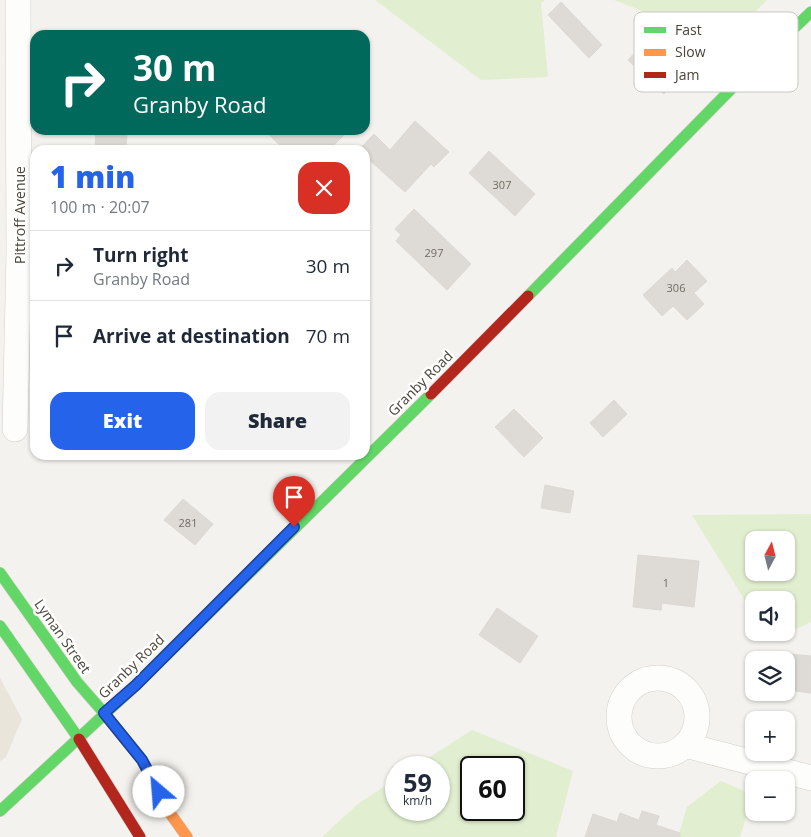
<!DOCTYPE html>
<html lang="en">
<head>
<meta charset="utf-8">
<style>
	:root { --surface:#fff; --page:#f2f2f3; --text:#1f2937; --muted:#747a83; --line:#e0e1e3; --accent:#2563eb }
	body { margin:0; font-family:"Open Sans",sans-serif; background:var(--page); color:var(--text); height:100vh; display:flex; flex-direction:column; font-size:19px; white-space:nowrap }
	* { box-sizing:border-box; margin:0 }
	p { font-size:16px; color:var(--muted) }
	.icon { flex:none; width:28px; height:28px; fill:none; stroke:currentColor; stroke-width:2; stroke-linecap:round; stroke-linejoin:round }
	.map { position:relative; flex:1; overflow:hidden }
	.details { position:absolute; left:30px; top:145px; width:340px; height:315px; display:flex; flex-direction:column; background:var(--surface); border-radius:15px; box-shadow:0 1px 4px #0004 }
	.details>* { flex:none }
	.guide { position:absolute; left:30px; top:30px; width:340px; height:105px; border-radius:15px; box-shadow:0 1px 4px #0004; background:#00695c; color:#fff; overflow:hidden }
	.needle { width:32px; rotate:7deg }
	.tools { position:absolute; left:745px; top:531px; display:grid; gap:10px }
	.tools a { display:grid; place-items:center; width:50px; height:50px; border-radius:10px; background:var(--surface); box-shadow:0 1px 4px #0004; font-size:25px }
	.speed { position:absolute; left:385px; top:756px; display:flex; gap:10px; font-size:25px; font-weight:700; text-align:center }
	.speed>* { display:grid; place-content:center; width:65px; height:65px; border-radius:50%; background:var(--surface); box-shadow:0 1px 4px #0004; line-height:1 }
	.speed small { font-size:12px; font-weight:400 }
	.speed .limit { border:2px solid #111; border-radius:8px; background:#fff; color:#111 }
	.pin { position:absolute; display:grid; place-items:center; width:42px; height:42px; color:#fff; margin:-51px -21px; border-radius:50% 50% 50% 0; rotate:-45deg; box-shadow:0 0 5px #0007 }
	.pin .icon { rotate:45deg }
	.me { position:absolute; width:55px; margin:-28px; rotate:333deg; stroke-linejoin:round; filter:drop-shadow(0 0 4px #0008) }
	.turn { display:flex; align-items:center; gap:18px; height:105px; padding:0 20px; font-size:22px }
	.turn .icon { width:65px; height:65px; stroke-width:2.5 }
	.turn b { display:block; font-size:35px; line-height:42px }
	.round { display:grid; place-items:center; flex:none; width:52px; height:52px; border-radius:15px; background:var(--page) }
	.headline { display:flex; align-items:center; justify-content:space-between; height:85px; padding:0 20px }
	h1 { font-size:30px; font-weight:800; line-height:38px; color:var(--accent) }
	.button { display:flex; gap:10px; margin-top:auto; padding:10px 20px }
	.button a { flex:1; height:58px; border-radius:15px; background:var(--accent); color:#fff; font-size:20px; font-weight:800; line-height:58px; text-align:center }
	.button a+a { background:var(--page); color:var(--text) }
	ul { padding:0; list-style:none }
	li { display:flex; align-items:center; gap:15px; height:70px; padding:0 20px; border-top:1px solid var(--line) }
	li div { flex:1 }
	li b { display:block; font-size:19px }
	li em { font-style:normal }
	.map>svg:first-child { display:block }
	.education { fill:#eae5da }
	.green { fill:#e1eecf; fill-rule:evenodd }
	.building { fill:#dedbd6; stroke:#dcd9d4 }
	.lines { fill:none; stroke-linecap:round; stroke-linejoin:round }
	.street-casing { stroke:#d2d0cb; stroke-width:26 }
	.fast-casing { stroke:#d3cfc5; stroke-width:12 }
	.slow-casing { stroke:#d3cfc5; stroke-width:12 }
	.jam-casing { stroke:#d3cfc5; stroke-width:12 }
	.street { stroke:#fdfdfc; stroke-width:25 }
	.fast { stroke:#63d668; stroke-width:11 }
	.slow { stroke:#ff974d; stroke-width:11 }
	.jam { stroke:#b3261e; stroke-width:11 }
	.route-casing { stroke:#184099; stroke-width:12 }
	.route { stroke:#2563eb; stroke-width:9 }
	.labels { text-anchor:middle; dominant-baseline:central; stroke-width:5; stroke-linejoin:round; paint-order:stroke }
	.number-label { font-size:11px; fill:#706a61 }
	.street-label { font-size:14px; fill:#4b4439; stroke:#fff }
	.key { fill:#fff; stroke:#c9c7c4; stroke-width:1 }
	.key-label { font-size:14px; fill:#4b4439 }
</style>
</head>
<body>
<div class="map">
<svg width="811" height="837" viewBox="0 0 811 837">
	<rect width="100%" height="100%" fill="#f4f2ee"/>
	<path class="education" d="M 0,678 L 22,719 L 6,757 L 0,761 Z"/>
	<g class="green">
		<path d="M 375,0 L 545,0 L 541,3 L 548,77 L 481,80 Z"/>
		<path d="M 614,0 L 767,0 L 753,14 L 701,34 Z"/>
		<path d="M 811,514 L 811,622 L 770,641 L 765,633 L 786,632 L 786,600 L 754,600 L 754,615 L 692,515 ZM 754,540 L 786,540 L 786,572 L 754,572 Z"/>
		<path d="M 472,730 L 573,771 L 556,837 L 322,837 L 359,803 L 396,779 L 396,810 L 439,810 L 439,768 L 414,767 ZM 471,768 L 514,768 L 514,810 L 471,810 Z"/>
		<path d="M 721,781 L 753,795 L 740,837 L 678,837 L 687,807 Z"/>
	</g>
	<g class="building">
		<path d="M 561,2 L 602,45 L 589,58 L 548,15 Z"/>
		<path d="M 652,34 L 689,68 L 664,94 L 628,60 Z"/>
		<path d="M 415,121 L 449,152 L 434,167 L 431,164 L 405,192 L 365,156 L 365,150 L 359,150 L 374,134 L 390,150 Z"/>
		<path d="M 96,130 L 127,132 L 126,150 L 95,150 Z"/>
		<path d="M 264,130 L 349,130 L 329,150 L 285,150 Z"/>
		<path d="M 489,151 L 535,194 L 515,216 L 469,173 Z"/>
		<path d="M 414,209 L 471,264 L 447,290 L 396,241 L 401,235 L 395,229 Z"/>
		<path d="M 687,260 L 707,281 L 694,293 L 704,304 L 687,320 L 673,306 L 662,316 L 643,295 L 672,268 L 675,272 Z"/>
		<path d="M 614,400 L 627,414 L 603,437 L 590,423 Z"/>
		<path d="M 514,409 L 543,438 L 524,457 L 495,427 Z"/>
		<path d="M 545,485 L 574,491 L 570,513 L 541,508 Z"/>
		<path d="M 183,499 L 213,524 L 195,545 L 164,520 Z"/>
		<path d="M 638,555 L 699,561 L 694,607 L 662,603 L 661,610 L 633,607 Z"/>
		<path d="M 497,608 L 538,636 L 520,663 L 479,635 Z"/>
		<path d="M 790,654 L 811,656 L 811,693 L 786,690 L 786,661 L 790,661 Z"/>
		<path d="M 642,811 L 659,816 L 656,825 L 680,833 L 680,837 L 585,837 L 593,814 L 617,822 L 620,813 L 639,820 Z"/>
	</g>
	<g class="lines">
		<g class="street-casing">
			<g id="street">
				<path d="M 15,429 L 19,253 L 18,0"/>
				<circle cx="658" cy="717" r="39"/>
				<path d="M 685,745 L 811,778"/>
			</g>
		</g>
		<g class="fast-casing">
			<g id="fast">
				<path d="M 528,296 L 738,82 L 811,12"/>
				<path d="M 0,573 L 77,682 L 104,713"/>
				<path d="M 0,626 L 79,739"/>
				<path d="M 0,811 L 136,685 L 431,394"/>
			</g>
		</g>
		<g class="slow-casing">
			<path id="slow" d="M 104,713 L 142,760 L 167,809 L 187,837"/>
		</g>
		<g class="jam-casing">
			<g id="jam">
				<path d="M 431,394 L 528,296"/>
				<path d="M 79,739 L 140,837"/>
			</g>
		</g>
		<use href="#street" class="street"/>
		<use href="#fast" class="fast"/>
		<use href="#slow" class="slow"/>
		<use href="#jam" class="jam"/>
	</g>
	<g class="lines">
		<g class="route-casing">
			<path id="route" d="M 159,792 L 142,760 L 104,713 L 136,685 L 294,527"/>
		</g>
		<use href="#route" class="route"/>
	</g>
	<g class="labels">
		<g class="number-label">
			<text x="502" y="184">307</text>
			<text x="434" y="252">297</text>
			<text x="676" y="287">306</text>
			<text x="188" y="522">281</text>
			<text x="666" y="582">1</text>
		</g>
		<g class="street-label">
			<text transform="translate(19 215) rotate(-90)">Pittroff Avenue</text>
			<text transform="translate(420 383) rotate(-45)">Granby Road</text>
			<text transform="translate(63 636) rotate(55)">Lyman Street</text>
			<text transform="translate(131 666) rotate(-44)">Granby Road</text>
		</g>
	</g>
	<rect x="634" y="12" width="164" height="80" rx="8" class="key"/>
	<rect x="644" y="27" width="22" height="6" fill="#63d668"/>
	<rect x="644" y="49" width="22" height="7" fill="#ff974d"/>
	<rect x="644" y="72" width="22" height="6" fill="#b3261e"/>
	<g class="key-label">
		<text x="675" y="35">Fast</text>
		<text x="675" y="57">Slow</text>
		<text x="675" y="80">Jam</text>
	</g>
</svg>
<div class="tools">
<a><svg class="needle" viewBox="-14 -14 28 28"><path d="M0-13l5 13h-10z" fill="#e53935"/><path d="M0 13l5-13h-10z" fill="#747a83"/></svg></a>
<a><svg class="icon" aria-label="sound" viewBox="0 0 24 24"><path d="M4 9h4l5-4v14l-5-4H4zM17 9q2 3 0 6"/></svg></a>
<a><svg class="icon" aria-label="layers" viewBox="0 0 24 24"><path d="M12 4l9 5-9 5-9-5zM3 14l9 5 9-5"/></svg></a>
<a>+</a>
<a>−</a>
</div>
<div class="speed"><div>59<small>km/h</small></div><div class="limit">60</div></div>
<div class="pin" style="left:294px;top:527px;background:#d93025"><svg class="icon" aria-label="arrive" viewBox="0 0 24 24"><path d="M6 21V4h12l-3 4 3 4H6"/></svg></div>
<svg class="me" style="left:159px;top:792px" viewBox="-20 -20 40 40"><circle r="19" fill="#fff"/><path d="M0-13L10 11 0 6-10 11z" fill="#2563eb"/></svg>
<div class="guide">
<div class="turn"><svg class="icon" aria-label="right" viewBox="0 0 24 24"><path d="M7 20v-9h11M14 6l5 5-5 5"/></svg><div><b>30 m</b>Granby Road</div></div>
</div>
<section class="details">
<div class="headline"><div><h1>1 min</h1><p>100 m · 20:07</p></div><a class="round" style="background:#d93025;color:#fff"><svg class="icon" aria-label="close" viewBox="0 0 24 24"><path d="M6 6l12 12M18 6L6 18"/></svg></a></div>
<ul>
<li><svg class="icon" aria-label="right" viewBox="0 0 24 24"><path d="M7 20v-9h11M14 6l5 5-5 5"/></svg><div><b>Turn right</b><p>Granby Road</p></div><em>30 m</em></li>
<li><svg class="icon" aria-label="arrive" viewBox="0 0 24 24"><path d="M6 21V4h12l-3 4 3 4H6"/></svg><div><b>Arrive at destination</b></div><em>70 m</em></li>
</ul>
<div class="button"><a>Exit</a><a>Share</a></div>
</section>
</div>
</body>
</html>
